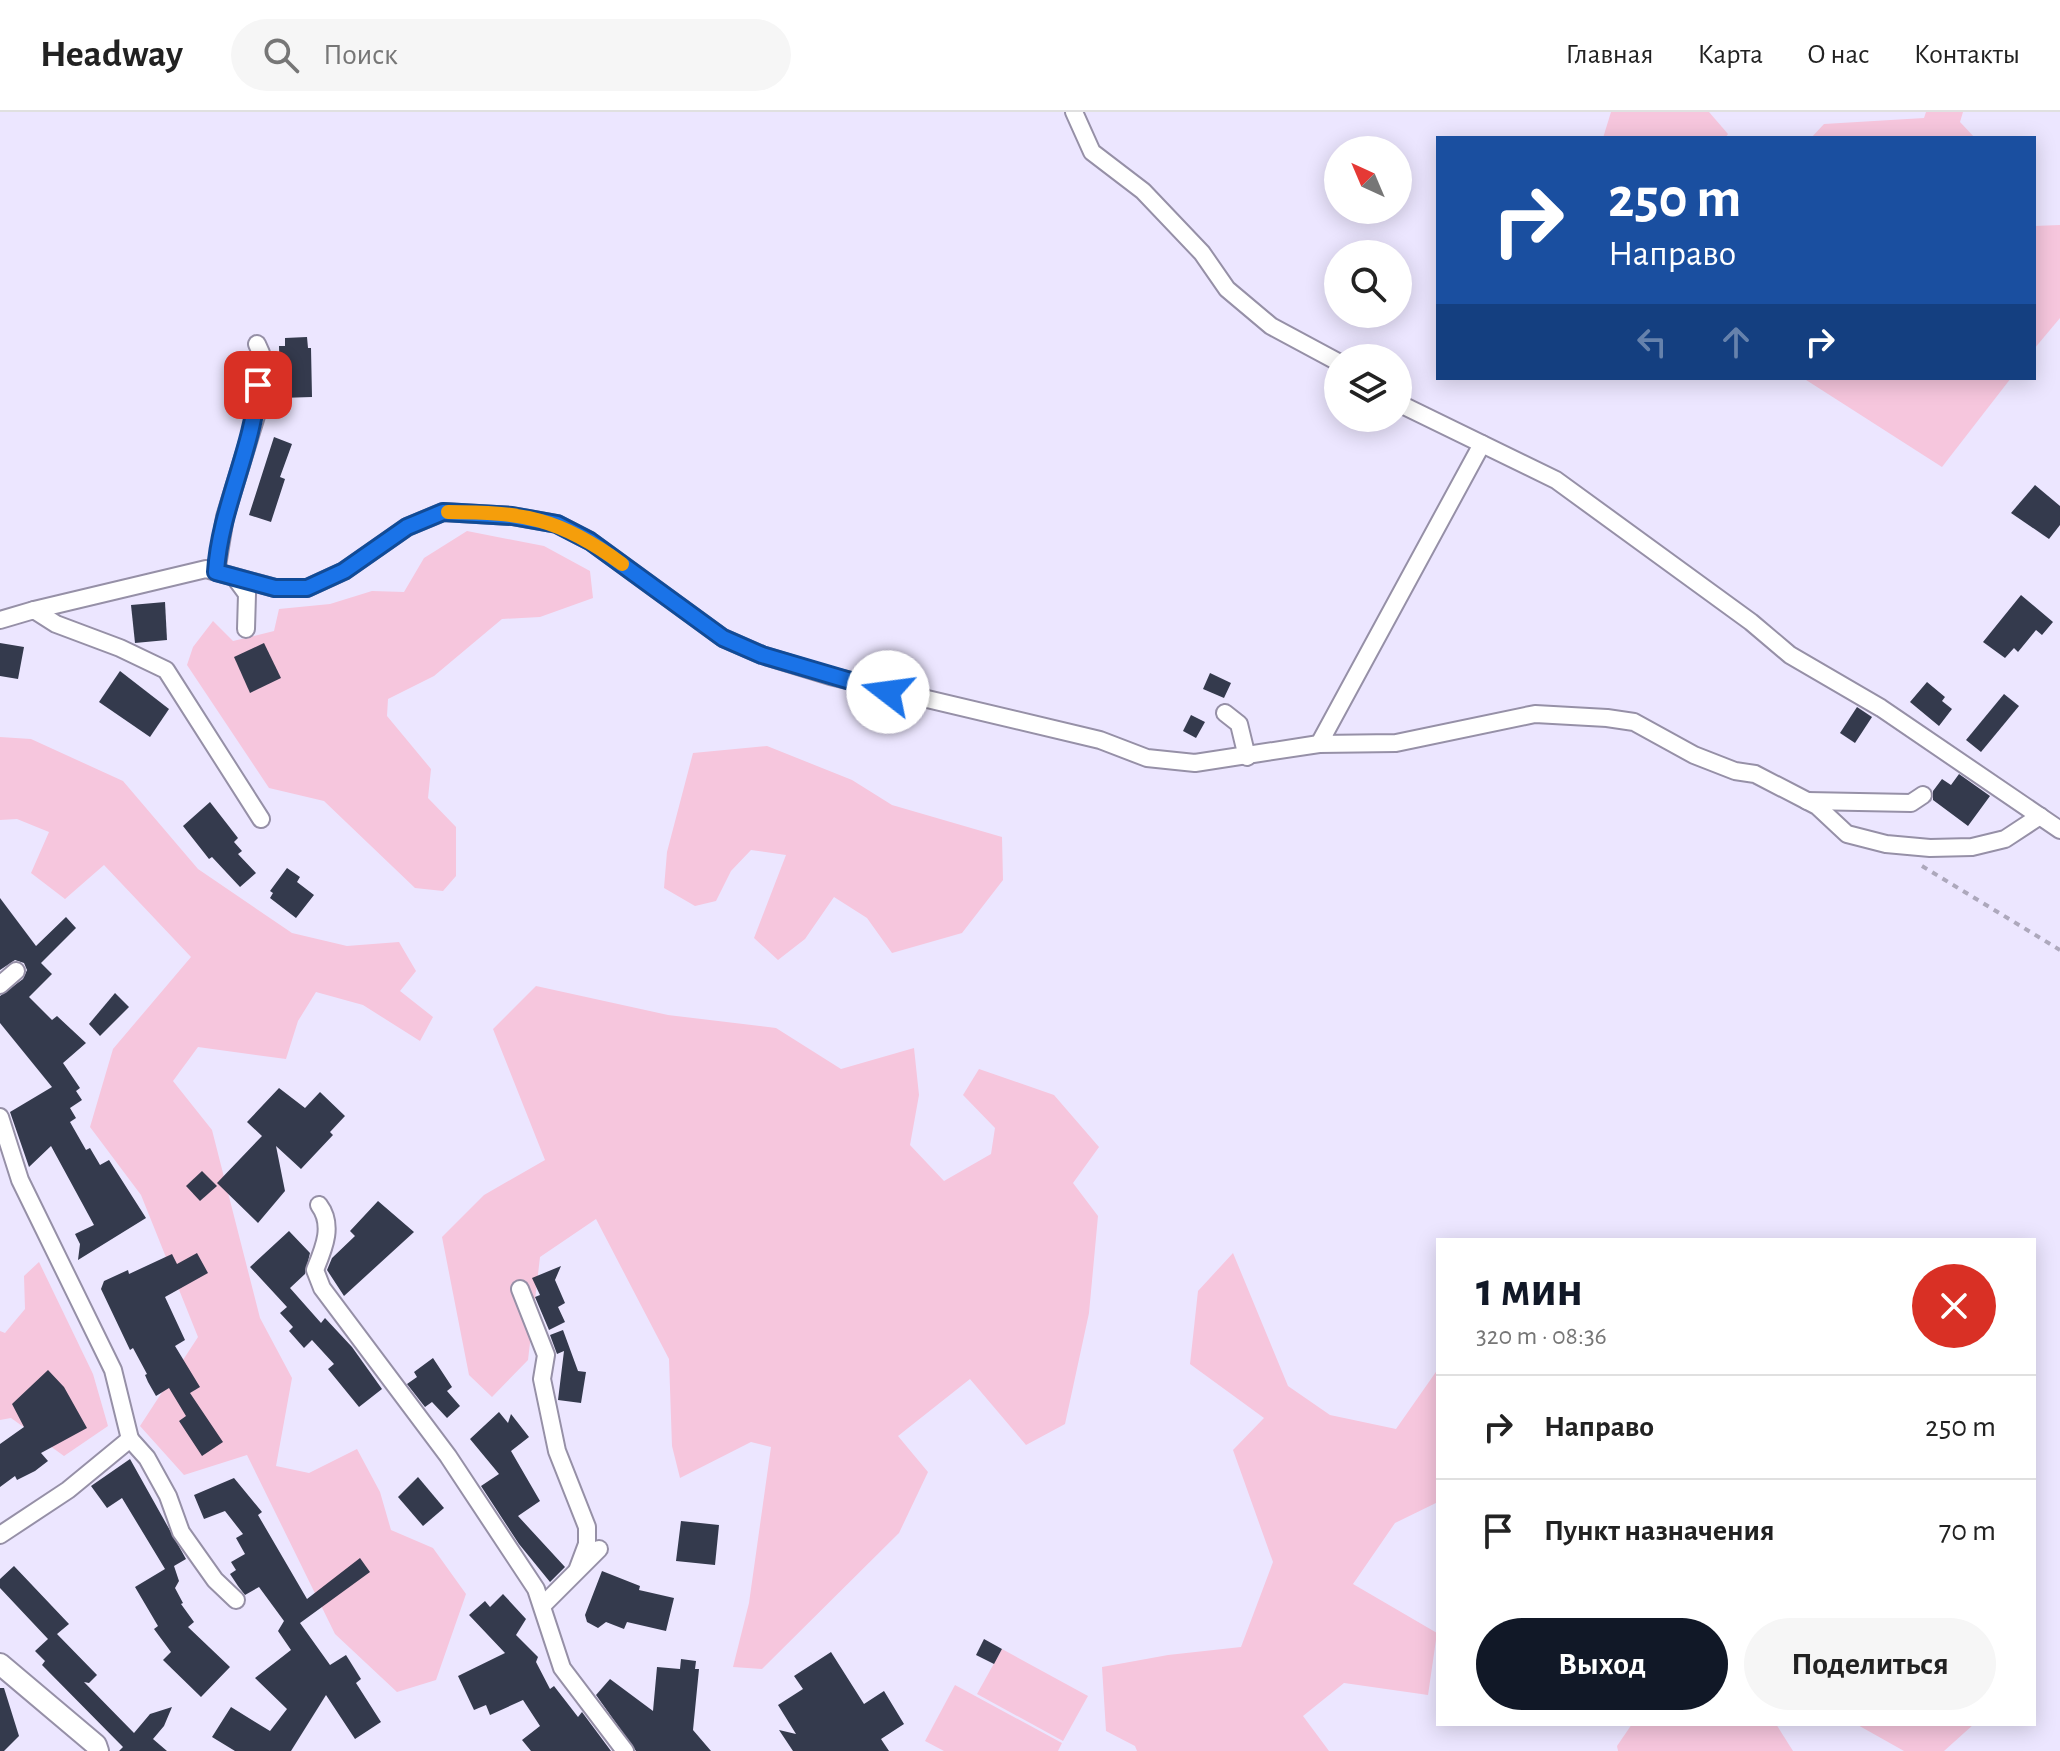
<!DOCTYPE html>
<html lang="ru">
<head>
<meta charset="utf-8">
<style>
	:root { --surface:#fff; --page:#f6f6f6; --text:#222; --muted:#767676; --line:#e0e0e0; --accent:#111827 }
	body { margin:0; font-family:"Alegreya Sans",sans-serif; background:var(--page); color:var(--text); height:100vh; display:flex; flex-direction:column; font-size:30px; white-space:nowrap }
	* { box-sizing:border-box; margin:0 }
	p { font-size:26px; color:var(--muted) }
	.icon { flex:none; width:44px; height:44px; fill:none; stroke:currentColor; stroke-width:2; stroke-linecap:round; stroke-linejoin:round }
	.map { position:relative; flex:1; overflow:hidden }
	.details { position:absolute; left:1436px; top:1126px; width:600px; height:488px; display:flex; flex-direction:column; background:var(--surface); border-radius:0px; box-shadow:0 4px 20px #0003 }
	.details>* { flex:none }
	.top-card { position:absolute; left:1436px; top:24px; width:600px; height:244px; border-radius:0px; box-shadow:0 4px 20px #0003; background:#1a4fa0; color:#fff; overflow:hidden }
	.needle { width:52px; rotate:316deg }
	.tools { position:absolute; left:1324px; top:24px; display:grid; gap:16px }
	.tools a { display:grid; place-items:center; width:88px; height:88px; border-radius:50%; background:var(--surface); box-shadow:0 4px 20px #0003; font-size:40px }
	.pin { position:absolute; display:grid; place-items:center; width:68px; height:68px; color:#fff; margin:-34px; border-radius:16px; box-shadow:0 4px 12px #0006 }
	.me { position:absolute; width:88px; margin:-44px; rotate:285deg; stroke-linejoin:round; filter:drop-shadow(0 0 6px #0008) }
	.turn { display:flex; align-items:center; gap:28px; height:168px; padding:0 40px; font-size:36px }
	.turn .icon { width:104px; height:104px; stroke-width:2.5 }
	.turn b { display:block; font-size:56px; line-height:68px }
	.lanes { display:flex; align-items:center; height:76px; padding:0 40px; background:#0003; justify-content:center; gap:40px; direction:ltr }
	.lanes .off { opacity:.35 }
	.round { display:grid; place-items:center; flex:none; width:84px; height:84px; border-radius:42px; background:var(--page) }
	.overview { display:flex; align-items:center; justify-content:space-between; height:136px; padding:0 40px }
	h1 { font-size:48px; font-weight:700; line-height:60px; color:var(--accent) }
	.cta { display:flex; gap:16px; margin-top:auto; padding:16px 40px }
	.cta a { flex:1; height:92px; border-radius:48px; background:var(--accent); color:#fff; font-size:32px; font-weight:700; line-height:92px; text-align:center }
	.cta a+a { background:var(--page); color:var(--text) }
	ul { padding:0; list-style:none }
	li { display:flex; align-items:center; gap:24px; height:104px; padding:0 40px; border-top:2px solid var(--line) }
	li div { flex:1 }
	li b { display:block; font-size:30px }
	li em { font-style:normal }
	header { display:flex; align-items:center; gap:48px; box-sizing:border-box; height:112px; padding:0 40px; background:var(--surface); border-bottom:2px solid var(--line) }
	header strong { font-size:38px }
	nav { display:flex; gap:44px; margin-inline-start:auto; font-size:28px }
	.search { width:560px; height:72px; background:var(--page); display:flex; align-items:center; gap:20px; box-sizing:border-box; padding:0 28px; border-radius:44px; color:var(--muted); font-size:30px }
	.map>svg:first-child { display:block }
	.green { fill:#f6c6dd }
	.building { fill:#343a4d }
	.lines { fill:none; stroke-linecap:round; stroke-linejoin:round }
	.minor-casing { stroke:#9690a7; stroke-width:20 }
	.tertiary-casing { stroke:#9690a7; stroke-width:24 }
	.path { stroke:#ada8bc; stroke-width:4; stroke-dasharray:6 6; stroke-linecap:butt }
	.minor { stroke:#fff; stroke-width:16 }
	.tertiary { stroke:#fff; stroke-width:20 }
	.route-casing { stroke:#114b97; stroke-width:20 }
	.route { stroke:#1a73e8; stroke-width:14 }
	.slow { stroke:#f59e0b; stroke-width:14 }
</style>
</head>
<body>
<header>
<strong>Headway</strong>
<div class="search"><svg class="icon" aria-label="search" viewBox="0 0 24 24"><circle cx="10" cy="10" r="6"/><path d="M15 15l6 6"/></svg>Поиск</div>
<nav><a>Главная</a><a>Карта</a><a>О нас</a><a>Контакты</a></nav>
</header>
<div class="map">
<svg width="2060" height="1639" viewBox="0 0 2060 1639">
	<rect width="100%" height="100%" fill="#ece6ff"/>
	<g class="green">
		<path d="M 1611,0 L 1709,0 L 1728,22 L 1725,26 L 1603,26 Z"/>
		<path d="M 1926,0 L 1963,0 L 1960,10 L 1975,26 L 1811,26 L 1824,12 L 1924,6 Z"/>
		<path d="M 2060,113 L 2060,206 L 2034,237 L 2034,114 Z"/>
		<path d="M 1803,266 L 2011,266 L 1942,355 Z"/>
		<path d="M 467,419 L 544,434 L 590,459 L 593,486 L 540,505 L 502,507 L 434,564 L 388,587 L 387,604 L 431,657 L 428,686 L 456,715 L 456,764 L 443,779 L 415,776 L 324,689 L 269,676 L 187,553 L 193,535 L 213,509 L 233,529 L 274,519 L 279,497 L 330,492 L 372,479 L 404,480 L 424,446 Z"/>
		<path d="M 0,625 L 31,627 L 123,669 L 198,757 L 292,821 L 347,834 L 399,830 L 416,859 L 400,879 L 433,905 L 420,929 L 363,893 L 316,880 L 298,909 L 286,947 L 198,935 L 173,969 L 212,1018 L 260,1206 L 292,1266 L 276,1354 L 309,1361 L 357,1337 L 380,1380 L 391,1418 L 433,1436 L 466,1482 L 436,1568 L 397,1580 L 335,1522 L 247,1343 L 184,1363 L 140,1314 L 198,1225 L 141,1083 L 90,1015 L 113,937 L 191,845 L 104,753 L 65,787 L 31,761 L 49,720 L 17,707 L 0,708 Z"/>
		<path d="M 767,634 L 852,668 L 892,693 L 1002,725 L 1003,768 L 962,821 L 892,841 L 867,806 L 834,785 L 805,827 L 778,848 L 754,826 L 786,743 L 751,738 L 731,759 L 716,789 L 695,794 L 664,776 L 667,740 L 693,641 Z"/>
		<path d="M 536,874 L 668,903 L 776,916 L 841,957 L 914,936 L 919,983 L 910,1033 L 944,1069 L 991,1042 L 995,1016 L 963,983 L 979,957 L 1054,983 L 1099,1035 L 1073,1071 L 1098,1104 L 1089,1201 L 1065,1312 L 1026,1333 L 970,1267 L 898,1324 L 928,1360 L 899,1421 L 762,1557 L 733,1555 L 749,1491 L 771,1335 L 751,1330 L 680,1366 L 672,1334 L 669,1247 L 596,1107 L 540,1145 L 528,1248 L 492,1285 L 469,1263 L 442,1125 L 484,1083 L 545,1048 L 493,917 Z"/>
		<path d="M 1233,1141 L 1288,1274 L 1330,1303 L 1396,1317 L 1438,1257 L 1438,1390 L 1395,1411 L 1353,1472 L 1437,1521 L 1428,1583 L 1344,1571 L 1303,1604 L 1329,1639 L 1137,1639 L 1135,1634 L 1106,1619 L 1102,1555 L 1168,1543 L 1241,1535 L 1273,1450 L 1233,1338 L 1264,1306 L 1190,1252 L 1198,1179 Z"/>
		<path d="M 39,1150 L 93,1262 L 108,1314 L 64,1344 L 11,1306 L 0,1308 L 0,1219 L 5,1221 L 25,1197 L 24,1164 Z"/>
		<path d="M 1002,1537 L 1088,1584 L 1063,1629 L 977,1582 Z"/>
		<path d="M 955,1573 L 1062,1631 L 1058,1639 L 944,1639 L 925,1629 Z"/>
		<path d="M 1632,1612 L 1776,1612 L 1793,1639 L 1618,1639 L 1617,1634 Z"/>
		<path d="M 1856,1612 L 1974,1612 L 1944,1639 L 1904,1639 Z"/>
	</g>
	<g class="building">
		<path d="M 307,225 L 308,236 L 311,236 L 312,285 L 280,286 L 279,234 L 285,234 L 285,226 Z"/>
		<path d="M 274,325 L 292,332 L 280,365 L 285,367 L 271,410 L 249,403 Z"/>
		<path d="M 2035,373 L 2060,394 L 2060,413 L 2049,427 L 2011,401 Z"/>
		<path d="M 2021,483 L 2053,510 L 2042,523 L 2036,518 L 2018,540 L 2014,536 L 2005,546 L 1983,530 Z"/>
		<path d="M 165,490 L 167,528 L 135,531 L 131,493 Z"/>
		<path d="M 0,531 L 24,535 L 18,567 L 0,564 Z"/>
		<path d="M 264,531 L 281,566 L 250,581 L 234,545 Z"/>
		<path d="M 120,559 L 169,597 L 150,625 L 99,590 Z"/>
		<path d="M 1210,561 L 1231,571 L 1224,586 L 1203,577 Z"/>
		<path d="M 1927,570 L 1945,585 L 1942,589 L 1952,597 L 1939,614 L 1910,590 Z"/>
		<path d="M 2004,582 L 2019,594 L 1981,640 L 1966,628 Z"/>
		<path d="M 1857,595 L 1872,605 L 1855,631 L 1840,621 Z"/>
		<path d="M 1191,603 L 1205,610 L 1196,626 L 1183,619 Z"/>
		<path d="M 1959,662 L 1990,684 L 1968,714 L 1933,688 L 1933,679 L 1942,667 L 1951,673 Z"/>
		<path d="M 210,690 L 238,726 L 234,730 L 242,739 L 238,742 L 256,761 L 240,775 L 212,745 L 209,747 L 183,714 Z"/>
		<path d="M 287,756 L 300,765 L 297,770 L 314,783 L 296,806 L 270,786 L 273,781 L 270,779 Z"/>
		<path d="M 0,786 L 36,834 L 66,805 L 76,816 L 41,851 L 52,862 L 29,885 L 52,908 L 57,904 L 86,931 L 63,951 L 80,976 L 76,979 L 82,988 L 70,996 L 76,1006 L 70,1010 L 86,1038 L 90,1036 L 100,1053 L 109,1048 L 146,1106 L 78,1148 L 80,1132 L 75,1122 L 94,1113 L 51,1034 L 29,1055 L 10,1000 L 52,975 L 0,911 L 0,884 L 23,867 L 27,858 L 24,851 L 15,848 L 0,858 Z"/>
		<path d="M 115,881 L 129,895 L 100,924 L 89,912 Z"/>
		<path d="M 279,976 L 305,996 L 320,980 L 345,1004 L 330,1020 L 333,1023 L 301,1057 L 276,1034 L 285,1079 L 258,1111 L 217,1071 L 262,1024 L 247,1010 Z"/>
		<path d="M 202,1059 L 217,1074 L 200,1089 L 186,1074 Z"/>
		<path d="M 378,1089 L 414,1120 L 344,1184 L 327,1158 L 332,1146 L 355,1124 L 350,1119 Z"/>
		<path d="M 289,1119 L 310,1141 L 305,1162 L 290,1176 L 321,1211 L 325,1206 L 352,1235 L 382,1277 L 359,1295 L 328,1257 L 334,1252 L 312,1228 L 304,1236 L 289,1219 L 293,1215 L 280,1201 L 287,1195 L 250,1155 Z"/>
		<path d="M 197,1141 L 208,1161 L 165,1185 L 185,1228 L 175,1234 L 200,1275 L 190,1281 L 223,1330 L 202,1344 L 179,1309 L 186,1304 L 169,1276 L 156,1284 L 148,1270 L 145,1263 L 147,1262 L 133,1236 L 130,1238 L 101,1177 L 104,1169 L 128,1158 L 129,1162 L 172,1142 L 177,1152 Z"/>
		<path d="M 561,1154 L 555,1168 L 565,1191 L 558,1195 L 565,1210 L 549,1218 L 535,1185 L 540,1183 L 532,1166 Z"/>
		<path d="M 563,1218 L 578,1259 L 586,1260 L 581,1291 L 558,1288 L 564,1239 L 557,1242 L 550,1223 Z"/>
		<path d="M 433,1246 L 452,1275 L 447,1279 L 460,1294 L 447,1306 L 432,1290 L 425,1295 L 407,1272 L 417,1265 L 414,1260 Z"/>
		<path d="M 48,1258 L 64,1275 L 87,1316 L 41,1341 L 48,1349 L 35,1359 L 17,1368 L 15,1364 L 0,1375 L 0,1332 L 24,1315 L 12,1292 Z"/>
		<path d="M 499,1300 L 508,1311 L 511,1302 L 529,1325 L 511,1339 L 540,1389 L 518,1404 L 565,1455 L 550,1470 L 519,1432 L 481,1374 L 499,1362 L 470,1327 Z"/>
		<path d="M 130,1347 L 186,1447 L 174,1454 L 179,1469 L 175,1476 L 183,1491 L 181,1492 L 194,1510 L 188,1515 L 230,1555 L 201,1585 L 163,1548 L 171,1540 L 154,1517 L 158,1514 L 135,1475 L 165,1457 L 122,1386 L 107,1396 L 91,1374 Z"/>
		<path d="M 418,1365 L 444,1396 L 423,1414 L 398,1385 Z"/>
		<path d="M 234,1366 L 262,1400 L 258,1403 L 307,1487 L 360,1446 L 370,1460 L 300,1511 L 330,1553 L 346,1543 L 361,1567 L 356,1571 L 381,1610 L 355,1627 L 326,1583 L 291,1639 L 235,1639 L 212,1625 L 231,1595 L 270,1619 L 287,1597 L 255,1566 L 291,1538 L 278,1519 L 284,1509 L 259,1475 L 245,1483 L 238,1474 L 230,1462 L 236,1458 L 231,1450 L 245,1442 L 236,1426 L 243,1422 L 225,1399 L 204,1407 L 194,1383 Z"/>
		<path d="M 681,1409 L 719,1413 L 715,1453 L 676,1449 Z"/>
		<path d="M 14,1454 L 69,1512 L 57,1522 L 97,1563 L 89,1571 L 84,1570 L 134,1621 L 150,1602 L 172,1595 L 164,1614 L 153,1627 L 167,1639 L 119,1639 L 123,1635 L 42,1553 L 45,1549 L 35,1539 L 48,1527 L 0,1476 L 0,1467 Z"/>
		<path d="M 602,1459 L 640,1474 L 639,1478 L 674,1486 L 666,1519 L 627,1510 L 624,1517 L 606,1510 L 598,1516 L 587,1510 L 585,1503 Z"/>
		<path d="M 503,1482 L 526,1507 L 516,1523 L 538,1545 L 536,1550 L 550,1577 L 554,1574 L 578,1605 L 582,1600 L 611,1639 L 531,1639 L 522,1628 L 540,1614 L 523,1588 L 490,1603 L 486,1593 L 474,1598 L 458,1564 L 505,1541 L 469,1503 L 485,1489 L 490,1495 Z"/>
		<path d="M 984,1527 L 1002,1537 L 994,1552 L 976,1543 Z"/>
		<path d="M 831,1540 L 864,1592 L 884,1579 L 904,1612 L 881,1627 L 889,1639 L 793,1639 L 779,1618 L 796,1622 L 778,1593 L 803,1577 L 794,1564 Z"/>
		<path d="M 681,1547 L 696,1549 L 695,1557 L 699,1557 L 693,1618 L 711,1639 L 636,1639 L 596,1583 L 610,1567 L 653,1599 L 657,1555 L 680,1557 Z"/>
		<path d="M 0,1576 L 4,1576 L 19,1624 L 4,1639 L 0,1639 Z"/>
	</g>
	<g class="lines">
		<g class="minor-casing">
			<g id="minor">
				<path d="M 1074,0 L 1092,40 L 1143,79 L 1202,141 L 1227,177 L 1271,214 L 1338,250"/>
				<path d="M 1398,291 L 1556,368 L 1751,510 L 1790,543 L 1881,596 L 2060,718"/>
				<path d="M 1482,332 L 1319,632 L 1396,631 L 1535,602 L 1607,606 L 1634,610 L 1694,643 L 1735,659 L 1755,662 L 1817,694 L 1847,722 L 1886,732 L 1930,736 L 1972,735 L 2005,727 L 2040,704"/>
				<path d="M 216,460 L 225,405 L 256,304 L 261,241 L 257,232"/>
				<path d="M 236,467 L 247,482 L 246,517"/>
				<path d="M 34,498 L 206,457 L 275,476 L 307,476 L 344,459 L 407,415 L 443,400 L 512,404 L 557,412 L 590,429 L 723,526 L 762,543 L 830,564 L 1100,628 L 1147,646 L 1195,651 L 1319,632"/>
				<path d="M 0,508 L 34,498 L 56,512 L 120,536 L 166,558 L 261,707"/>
				<path d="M 1225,601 L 1239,612 L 1247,645"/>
				<path d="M 1807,689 L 1911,691 L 1923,683"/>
				<path d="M 0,873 L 16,859"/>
				<path d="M 0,1005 L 20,1068 L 113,1258 L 130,1327 L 68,1378 L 0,1423"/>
				<path d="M 319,1093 C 334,1113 324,1136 315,1158 L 322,1176 L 448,1344 L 536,1477 L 562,1556 L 625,1639"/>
				<path d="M 520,1177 L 546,1243 L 542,1267 L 557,1339 L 587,1415 L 587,1432 L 578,1456"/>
				<path d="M 130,1327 L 147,1346 L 168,1384 L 181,1420 L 215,1468 L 236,1488"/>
				<path d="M 544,1492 L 599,1437"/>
			</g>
		</g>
		<g class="tertiary-casing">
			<path id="tertiary" d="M 0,1552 L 96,1633 L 98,1639"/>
		</g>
		<path class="path" d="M 1922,754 L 2060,838"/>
		<use href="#minor" class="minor"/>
		<use href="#tertiary" class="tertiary"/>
	</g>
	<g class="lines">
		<g class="route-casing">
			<path id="route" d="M 258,273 C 253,338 220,396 216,460 L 275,476 L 307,476 L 344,459 L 407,415 L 443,400 L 512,404 L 557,412 L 590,429 L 723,526 L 762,543 L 888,580"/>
		</g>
		<use href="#route" class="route"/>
		<path class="slow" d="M 448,400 C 523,400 560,406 622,452"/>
	</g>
</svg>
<div class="tools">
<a><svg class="needle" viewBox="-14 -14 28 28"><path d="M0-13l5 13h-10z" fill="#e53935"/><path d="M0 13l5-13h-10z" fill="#767676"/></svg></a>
<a><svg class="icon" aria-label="search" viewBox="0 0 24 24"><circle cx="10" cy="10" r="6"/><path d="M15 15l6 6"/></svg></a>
<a><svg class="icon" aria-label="layers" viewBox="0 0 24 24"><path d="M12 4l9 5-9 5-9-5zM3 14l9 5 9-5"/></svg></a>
</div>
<div class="pin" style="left:258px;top:273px;background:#d93025"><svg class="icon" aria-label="arrive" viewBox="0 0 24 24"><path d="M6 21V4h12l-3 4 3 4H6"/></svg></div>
<svg class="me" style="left:888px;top:580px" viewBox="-20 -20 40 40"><circle r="19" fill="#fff"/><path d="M0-13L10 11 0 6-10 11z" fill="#1a73e8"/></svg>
<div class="top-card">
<div class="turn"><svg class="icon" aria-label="right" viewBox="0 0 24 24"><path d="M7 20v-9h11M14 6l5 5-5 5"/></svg><div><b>250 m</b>Направо</div></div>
<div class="lanes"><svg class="icon off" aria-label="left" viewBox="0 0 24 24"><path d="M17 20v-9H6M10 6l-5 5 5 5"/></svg><svg class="icon off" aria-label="ahead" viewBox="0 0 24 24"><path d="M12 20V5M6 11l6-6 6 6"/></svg><svg class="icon" aria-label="right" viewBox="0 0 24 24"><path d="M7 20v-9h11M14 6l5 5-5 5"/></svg></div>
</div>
<section class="details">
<div class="overview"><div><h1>1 мин</h1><p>320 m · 08:36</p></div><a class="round" style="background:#d93025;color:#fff"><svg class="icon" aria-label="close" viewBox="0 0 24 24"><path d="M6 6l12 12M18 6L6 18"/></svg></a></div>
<ul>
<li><svg class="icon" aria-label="right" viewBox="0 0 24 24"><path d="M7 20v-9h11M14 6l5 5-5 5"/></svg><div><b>Направо</b></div><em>250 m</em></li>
<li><svg class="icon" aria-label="arrive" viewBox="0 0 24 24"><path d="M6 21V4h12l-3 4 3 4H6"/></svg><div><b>Пункт назначения</b></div><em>70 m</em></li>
</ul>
<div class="cta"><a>Выход</a><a>Поделиться</a></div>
</section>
</div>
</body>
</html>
